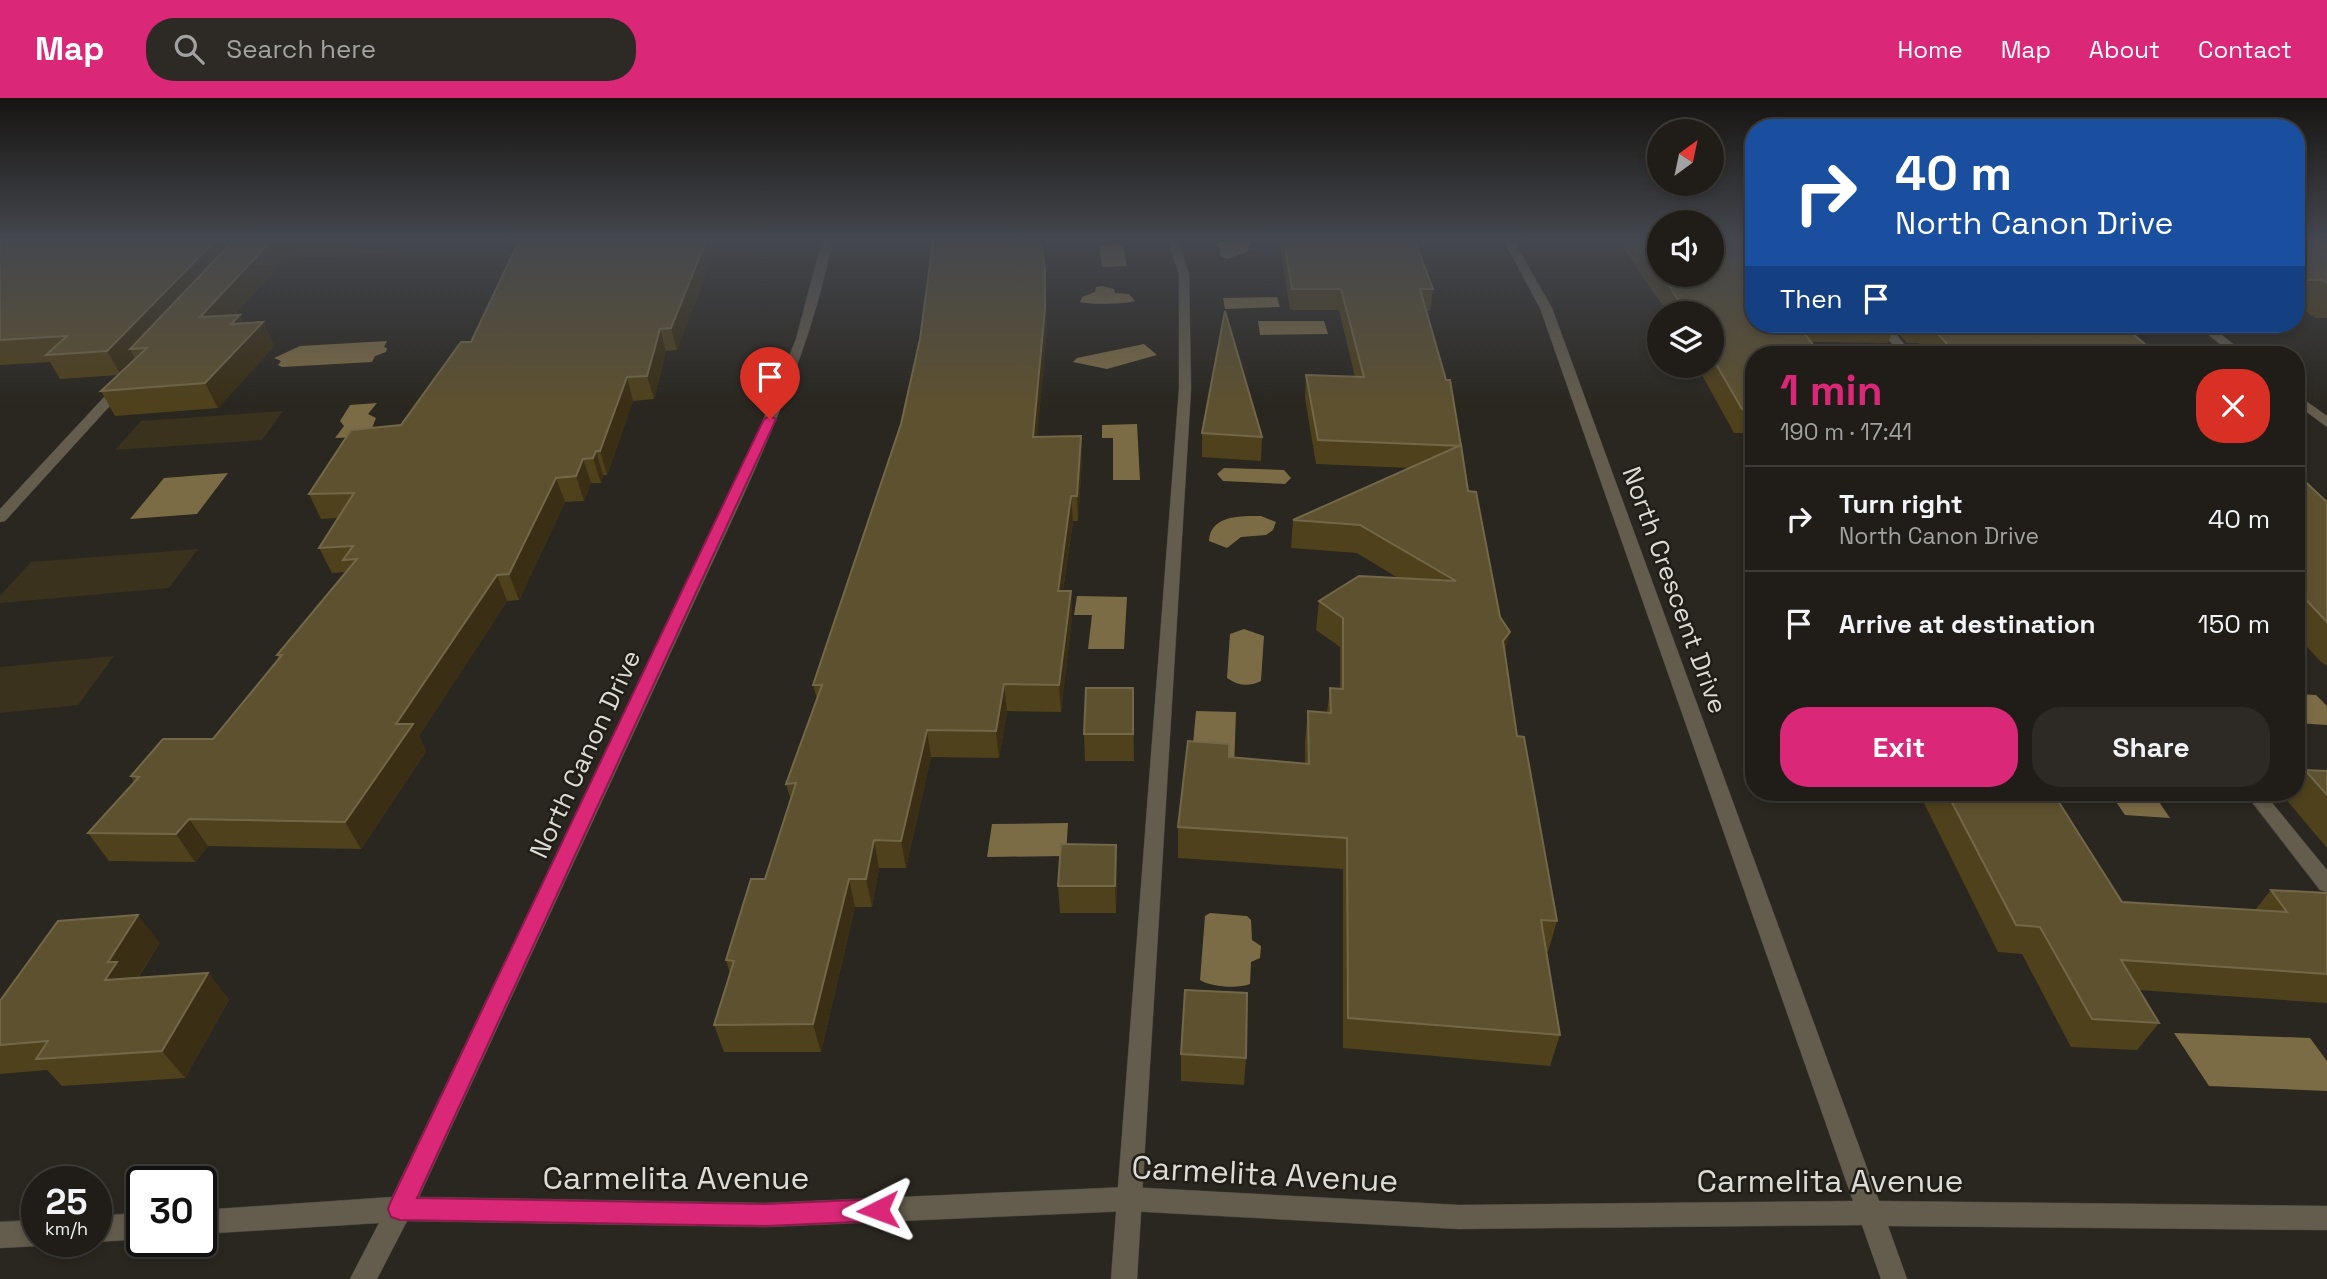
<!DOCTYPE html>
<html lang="en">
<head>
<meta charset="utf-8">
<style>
	:root { --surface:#201d18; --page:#2d2a25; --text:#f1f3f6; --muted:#a2a2a2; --line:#3d3b37; --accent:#db2777 }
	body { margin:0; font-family:"Space Grotesk",sans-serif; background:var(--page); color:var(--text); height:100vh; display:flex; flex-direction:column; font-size:26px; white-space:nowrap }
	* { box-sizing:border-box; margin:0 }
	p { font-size:23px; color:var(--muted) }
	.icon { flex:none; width:38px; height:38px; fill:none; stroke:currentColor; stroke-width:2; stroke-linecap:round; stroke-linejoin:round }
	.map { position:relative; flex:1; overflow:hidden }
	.drawer { position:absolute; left:1745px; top:248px; width:560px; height:455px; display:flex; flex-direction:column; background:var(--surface); border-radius:28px; box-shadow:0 4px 10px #0003,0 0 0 2px var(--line) }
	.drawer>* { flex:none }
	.banner { position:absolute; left:1745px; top:21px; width:560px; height:214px; border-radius:28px; box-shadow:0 4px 10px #0003,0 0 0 2px var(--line); background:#1a4fa0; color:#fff; overflow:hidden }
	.needle { width:46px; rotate:33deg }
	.controls { position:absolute; left:1647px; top:21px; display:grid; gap:14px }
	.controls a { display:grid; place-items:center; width:77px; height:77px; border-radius:50%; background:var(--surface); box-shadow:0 4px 10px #0003,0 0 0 2px var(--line); font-size:35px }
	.speed { position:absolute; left:21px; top:1068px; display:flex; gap:14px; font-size:35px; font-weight:700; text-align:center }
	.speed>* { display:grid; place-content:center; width:91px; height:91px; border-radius:50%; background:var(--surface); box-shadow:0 4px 10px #0003,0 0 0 2px var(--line); line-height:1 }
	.speed small { font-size:18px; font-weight:400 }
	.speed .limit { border:4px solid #111; border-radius:10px; background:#fff; color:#111 }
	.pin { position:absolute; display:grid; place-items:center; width:60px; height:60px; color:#fff; margin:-72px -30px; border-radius:50% 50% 50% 0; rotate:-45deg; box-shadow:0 0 7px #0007 }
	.pin .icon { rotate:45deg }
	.me { position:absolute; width:77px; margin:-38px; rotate:267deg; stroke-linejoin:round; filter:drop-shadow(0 0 5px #0008) }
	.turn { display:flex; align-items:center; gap:24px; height:147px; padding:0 35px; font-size:32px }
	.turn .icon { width:91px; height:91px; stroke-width:2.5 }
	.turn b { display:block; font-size:49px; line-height:60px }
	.then { display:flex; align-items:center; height:66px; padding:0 35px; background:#0003; gap:14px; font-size:26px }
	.round { display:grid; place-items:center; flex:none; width:74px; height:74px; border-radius:28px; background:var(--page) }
	.headline { display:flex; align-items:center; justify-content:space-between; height:119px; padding:0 35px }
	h1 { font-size:42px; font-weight:800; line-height:52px; color:var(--accent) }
	.action { display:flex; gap:14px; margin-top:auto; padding:14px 35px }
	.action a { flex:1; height:80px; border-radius:28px; background:var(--accent); color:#fff; font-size:28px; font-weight:800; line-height:80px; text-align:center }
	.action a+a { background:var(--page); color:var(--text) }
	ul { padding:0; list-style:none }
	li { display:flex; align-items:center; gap:21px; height:105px; padding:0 35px; border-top:2px solid var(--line) }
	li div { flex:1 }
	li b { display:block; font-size:26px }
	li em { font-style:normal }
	header { display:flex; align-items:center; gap:42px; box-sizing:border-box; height:98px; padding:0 35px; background:var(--accent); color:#fff }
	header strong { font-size:33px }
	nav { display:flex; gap:38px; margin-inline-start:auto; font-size:24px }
	.search { width:490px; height:63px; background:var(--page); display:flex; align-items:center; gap:18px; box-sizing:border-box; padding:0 24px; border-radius:28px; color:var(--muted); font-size:26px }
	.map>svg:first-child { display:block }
	.green { fill:#3b321d }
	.water { fill:#7c6c45 }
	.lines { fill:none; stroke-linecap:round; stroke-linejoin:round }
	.lane-casing { stroke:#47443d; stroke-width:1 }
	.street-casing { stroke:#47443d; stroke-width:1 }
	.lane { fill:#645d4d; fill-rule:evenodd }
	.street { fill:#645d4d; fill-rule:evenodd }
	.wall { fill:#4f411b }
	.shaded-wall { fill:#3a2f15 }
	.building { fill:#5e512f; stroke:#726749; stroke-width:2 }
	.route { fill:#db2777; stroke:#8e194d; stroke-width:2 }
	.labels { text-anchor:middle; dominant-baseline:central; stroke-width:5; stroke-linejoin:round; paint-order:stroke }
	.street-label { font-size:26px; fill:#dddbd6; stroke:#211e17 }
	.near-street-label { font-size:32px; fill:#dddbd6; stroke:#211e17 }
</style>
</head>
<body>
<header>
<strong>Map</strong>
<div class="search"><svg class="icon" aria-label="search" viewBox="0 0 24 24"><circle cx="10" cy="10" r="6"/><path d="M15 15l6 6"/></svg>Search here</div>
<nav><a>Home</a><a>Map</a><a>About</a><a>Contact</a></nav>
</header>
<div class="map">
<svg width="2327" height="1181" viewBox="0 0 2327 1181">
	<rect width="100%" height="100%" fill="#2a2720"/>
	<g class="green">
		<path d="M 399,143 L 389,155 L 276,162 L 292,144 Z"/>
		<path d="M 283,313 L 262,342 L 115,352 L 141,323 Z"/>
		<path d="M 198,451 L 169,490 L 0,505 L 0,498 L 31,464 Z"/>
		<path d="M 114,558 L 78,607 L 0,615 L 0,569 Z"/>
	</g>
	<g class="water">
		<path d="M 1220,143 L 1251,143 L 1252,144 L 1247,154 L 1227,161 L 1220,158 L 1220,150 L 1217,147 Z"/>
		<path d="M 1123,147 L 1127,168 L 1102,169 L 1099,148 Z"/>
		<path d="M 1102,188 L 1114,191 L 1115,195 L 1129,196 L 1135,203 C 1128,206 1088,207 1080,204 L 1082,199 L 1095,194 L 1096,189 Z"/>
		<path d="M 1277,199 L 1280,209 L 1225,211 L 1223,200 Z"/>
		<path d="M 1258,223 L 1324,223 L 1328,236 L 1260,237 Z"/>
		<path d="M 387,243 L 384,249 L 387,250 L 386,254 L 375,258 L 372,264 L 282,269 L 278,267 L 281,263 L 274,260 L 300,248 Z"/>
		<path d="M 1144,246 L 1157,257 L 1107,271 L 1073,264 L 1077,260 Z"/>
		<path d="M 377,305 L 368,316 L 376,320 L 372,330 L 390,329 L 384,338 L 335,340 L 344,328 L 340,323 L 350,307 Z"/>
		<path d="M 1137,326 L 1140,382 L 1113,382 L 1113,340 L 1102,340 L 1102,327 Z"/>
		<path d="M 1224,370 L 1284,372 L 1291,380 L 1285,386 L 1223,383 L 1217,376 Z"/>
		<path d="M 228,375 L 197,416 L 130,421 L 164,380 Z"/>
		<path d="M 1261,418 L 1276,424 L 1273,432 L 1266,437 L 1241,439 L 1227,450 L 1209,443 C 1210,417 1241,418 1261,418 Z"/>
		<path d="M 1077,498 L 1127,499 L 1124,551 L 1088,551 L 1092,517 L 1074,517 Z"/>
		<path d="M 1244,531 L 1264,538 L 1261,583 C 1248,589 1239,588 1227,580 L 1230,536 Z"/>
		<path d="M 2296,596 L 2316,597 L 2327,608 L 2327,627 L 2296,625 Z"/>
		<path d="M 1196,613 L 1236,614 L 1234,670 L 1191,668 Z"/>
		<path d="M 2110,695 L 2153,695 L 2170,720 L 2125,717 Z"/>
		<path d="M 1068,725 L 1066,758 L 987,759 L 992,726 Z"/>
		<path d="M 1210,815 L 1247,818 L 1251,822 L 1252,842 L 1261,848 L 1260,860 L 1251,864 L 1250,886 C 1238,891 1211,889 1200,882 L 1205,818 Z"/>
		<path d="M 2174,935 L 2310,940 L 2327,963 L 2327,993 L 2209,988 Z"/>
	</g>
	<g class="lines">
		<g class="lane-casing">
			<g id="lane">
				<path d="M 1168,143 L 1178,143 L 1189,176 L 1191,291 L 1137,1181 L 1111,1181 L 1179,291 L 1179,176 Z"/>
				<path d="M 1876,226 L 1888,226 L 1913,257 L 1901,257 Z"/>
				<path d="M 123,282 L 127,283 L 127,289 L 5,423 L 0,424 L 0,411 L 119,283 Z"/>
				<path d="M 2245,695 L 2264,695 L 2327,772 L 2327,794 L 2320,792 Z"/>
			</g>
		</g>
		<g class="street-casing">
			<g id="street">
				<path d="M 822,143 L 832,143 C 815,233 780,315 743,398 L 419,1099 L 766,1105 L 1128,1089 L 1459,1107 L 1853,1103 L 1540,210 L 1504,143 L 1514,143 L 1552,210 L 1879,1103 L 2327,1108 L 2327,1132 L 1888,1128 L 1907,1181 L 1881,1181 L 1862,1127 L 1459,1131 L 1128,1113 L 766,1129 L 407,1123 L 377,1181 L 350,1181 L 379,1125 L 201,1136 L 201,1112 L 392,1099 L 757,337 L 796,241 Z"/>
				<path d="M 2195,226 L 2208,226 L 2247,257 L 2234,257 Z"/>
				<path d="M 2296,296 L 2327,318 L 2327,329 L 2296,306 Z"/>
				<path d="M 142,1115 L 142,1141 L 96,1144 L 94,1143 L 96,1143 L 96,1118 Z"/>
				<path d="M 37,1122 L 37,1143 L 46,1144 L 37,1148 L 0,1150 L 0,1124 Z"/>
			</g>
		</g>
		<use href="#lane" class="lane"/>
		<use href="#street" class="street"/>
	</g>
	<g class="wall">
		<path d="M 0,143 L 300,143 L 234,218 L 240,217 L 243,225 L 263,224 L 274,248 L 218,310 L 115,318 L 101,293 L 118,277 L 60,281 L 50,264 L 0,267 Z"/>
		<path d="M 519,143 L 714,143 L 710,166 L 677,252 L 666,253 L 654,301 L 633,303 L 607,377 L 603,377 L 601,385 L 591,385 L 584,403 L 565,404 L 519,502 L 507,503 L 419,638 L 426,653 L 361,751 L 208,748 L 195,764 L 109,763 L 88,735 L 134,684 L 131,678 L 213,641 L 279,561 L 277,557 L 346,474 L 332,475 L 319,450 L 338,420 L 321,421 L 309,396 L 401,327 L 471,244 Z"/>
		<path d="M 1264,143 L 1415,143 L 1433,191 L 1430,213 L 1426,213 L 1446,282 L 1468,393 L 1505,557 L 1517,638 L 1557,823 L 1548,854 L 1546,853 L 1560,937 L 1550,968 L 1343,950 L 1343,771 L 1178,760 L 1178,729 L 1229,659 L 1305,666 L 1305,643 L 1308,613 L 1327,614 L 1330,590 L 1340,590 L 1340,549 L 1316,532 L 1319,503 L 1398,480 L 1357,455 L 1291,450 L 1293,422 L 1410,370 L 1316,366 L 1305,300 L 1306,277 L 1355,279 L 1339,212 L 1290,212 L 1281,152 Z"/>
		<path d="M 1618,143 L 1659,143 L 1659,177 L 1712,177 L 1754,226 L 2121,226 L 2158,257 L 1928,257 L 1919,245 L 1907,245 L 1894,230 L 1888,245 L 1811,244 L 1754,257 L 1754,342 L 1750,335 L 1734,335 L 1697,268 L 1712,268 L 1712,215 L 1668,215 Z"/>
		<path d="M 2296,143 L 2327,143 L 2327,220 L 2316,220 L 2304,212 L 2296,212 Z"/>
		<path d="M 1045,171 L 1047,231 L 1037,339 L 1081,338 L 1082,362 L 1078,423 L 1073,423 L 1063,493 L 1071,493 L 1072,519 L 1061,614 L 1007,613 L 999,660 L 931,659 L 906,770 L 879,770 L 872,809 L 855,809 L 821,954 L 724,954 L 714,927 L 730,875 L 726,862 L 765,781 L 791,703 L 786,686 L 817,601 L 813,587 Z"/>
		<path d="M 1202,335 L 1262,339 L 1261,363 L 1202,359 Z"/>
		<path d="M 2296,375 L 2327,404 L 2327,568 L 2320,563 L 2296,537 Z"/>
		<path d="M 1133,590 L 1134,663 L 1085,663 L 1084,636 Z"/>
		<path d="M 2305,672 L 2327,673 L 2327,750 L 2284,699 L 2288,695 L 2296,695 L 2296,684 Z"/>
		<path d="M 1919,695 L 2053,695 L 2122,804 L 2255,812 L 2271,792 L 2327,795 L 2327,905 L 2139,892 L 2159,925 L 2137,952 L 2071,949 L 2022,856 L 1998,854 Z"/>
		<path d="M 1116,747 L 1117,774 L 1116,815 L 1060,815 L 1058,788 Z"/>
		<path d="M 160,845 L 138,880 L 208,875 L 229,902 L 185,980 L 62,988 L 47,972 L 0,976 L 0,903 Z"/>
		<path d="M 1181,956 L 1246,960 L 1244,987 L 1181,983 Z"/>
	</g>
	<g class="shaded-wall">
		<path d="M 215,143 L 246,143 L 130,251 L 135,261 L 121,277 L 107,253 Z"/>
		<path d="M 271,143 L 300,143 L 212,243 L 200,219 Z"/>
		<path d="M 706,143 L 714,143 L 710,166 L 677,252 L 671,230 Z"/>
		<path d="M 1045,171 L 1047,231 L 1035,363 L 1033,339 Z"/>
		<path d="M 240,217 L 250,238 L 263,224 L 274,248 L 218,310 L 205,285 L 231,226 Z"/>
		<path d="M 660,231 L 666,253 L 654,301 L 647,278 Z"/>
		<path d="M 627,279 L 633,303 L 607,377 L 600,353 Z"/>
		<path d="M 1081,338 L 1082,362 L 1078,423 L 1077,398 Z"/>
		<path d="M 596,353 L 603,377 L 601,385 L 593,360 Z"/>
		<path d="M 583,361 L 591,385 L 584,403 L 576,378 Z"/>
		<path d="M 556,380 L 565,404 L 519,502 L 509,476 Z"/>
		<path d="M 1071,398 L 1073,423 L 1059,519 L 1058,493 Z"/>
		<path d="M 497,477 L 507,503 L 419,638 L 426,653 L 361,751 L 345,724 L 396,626 Z"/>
		<path d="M 1071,493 L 1072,519 L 1061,614 L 1059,587 Z"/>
		<path d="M 1510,534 L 1504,563 L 1503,543 Z"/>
		<path d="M 1004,586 L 1007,613 L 999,660 L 996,633 Z"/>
		<path d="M 927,632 L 931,659 L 906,770 L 901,743 Z"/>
		<path d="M 189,721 L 208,748 L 195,764 L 176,736 Z"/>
		<path d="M 874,742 L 879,770 L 872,809 L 866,781 Z"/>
		<path d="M 1116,747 L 1117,774 L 1116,815 L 1115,788 Z"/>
		<path d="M 849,781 L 855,809 L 821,954 L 813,926 Z"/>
		<path d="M 138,817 L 160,845 L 134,885 L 105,882 L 108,864 Z"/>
		<path d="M 208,875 L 229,902 L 185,980 L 162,953 Z"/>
	</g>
	<g class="building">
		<path d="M 0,143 L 215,143 L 107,253 L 46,257 L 67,238 L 0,242 Z"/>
		<path d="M 233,143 L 271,143 L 200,219 L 240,217 L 231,226 L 263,224 L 205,285 L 101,293 L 147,250 L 130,251 Z"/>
		<path d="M 519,143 L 706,143 L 671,230 L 660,231 L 647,278 L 627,279 L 600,353 L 596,353 L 593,360 L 583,361 L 576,378 L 556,380 L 509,476 L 497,477 L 396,626 L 413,626 L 345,724 L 189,721 L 176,736 L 88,735 L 139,679 L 131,678 L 163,641 L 213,641 L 282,557 L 277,557 L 357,461 L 343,462 L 353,448 L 319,450 L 354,395 L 309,396 L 351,332 L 401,327 L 461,244 L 471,244 Z"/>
		<path d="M 933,143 L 1041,143 L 1045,171 L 1045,210 L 1033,339 L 1081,338 L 1077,398 L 1071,398 L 1058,493 L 1071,493 L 1059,587 L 1004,586 L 996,633 L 927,632 L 901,743 L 874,742 L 866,781 L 849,781 L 813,926 L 714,927 L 734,863 L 726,862 L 751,781 L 765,781 L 796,685 L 786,686 L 822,587 L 813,587 L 901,326 L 920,241 Z"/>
		<path d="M 1284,143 L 1415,143 L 1433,191 L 1420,191 L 1446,282 L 1450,282 L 1461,348 L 1318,342 L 1306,277 L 1364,279 L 1341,191 L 1292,191 Z"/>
		<path d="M 1637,143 L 1659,143 L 1659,173 Z"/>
		<path d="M 1712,143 L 1754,143 L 1754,226 L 1797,226 L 1821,257 L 1754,257 L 1754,312 L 1742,311 L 1712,259 L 1712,215 L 1686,215 L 1670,189 L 1662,177 L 1712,177 Z"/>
		<path d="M 2296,143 L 2327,143 L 2327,185 L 2322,182 L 2296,182 Z"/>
		<path d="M 1225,213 L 1262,339 L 1202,335 Z"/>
		<path d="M 1929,226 L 2121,226 L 2158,257 L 1957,257 Z"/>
		<path d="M 1461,347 L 1468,393 L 1476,394 L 1500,519 L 1510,534 L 1503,543 L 1517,638 L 1524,639 L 1557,823 L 1541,822 L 1560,937 L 1348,920 L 1347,740 L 1178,729 L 1188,643 L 1229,646 L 1229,659 L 1309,666 L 1308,613 L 1331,615 L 1330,590 L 1343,591 L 1343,520 L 1319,503 L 1359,478 L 1456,483 L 1360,427 L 1293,422 Z"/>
		<path d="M 2296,375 L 2327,404 L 2327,524 L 2296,491 L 2296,483 L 2299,484 L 2296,481 Z"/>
		<path d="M 1086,590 L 1133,590 L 1133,636 L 1084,636 Z"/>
		<path d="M 2305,672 L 2327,673 L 2327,697 Z"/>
		<path d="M 1947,695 L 2053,695 L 2122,804 L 2287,814 L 2271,792 L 2327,795 L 2327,876 L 2121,862 L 2159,925 L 2092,921 L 2040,829 L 2016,827 Z"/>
		<path d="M 1061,746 L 1116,747 L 1115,788 L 1058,788 Z"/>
		<path d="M 138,817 L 108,864 L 117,864 L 105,882 L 208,875 L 162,953 L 36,961 L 48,943 L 0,947 L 0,903 L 58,823 Z"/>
		<path d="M 1185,892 L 1247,895 L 1246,960 L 1181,956 Z"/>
	</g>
	<linearGradient id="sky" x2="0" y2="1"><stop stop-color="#171512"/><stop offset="0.46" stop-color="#44474e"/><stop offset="1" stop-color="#44474e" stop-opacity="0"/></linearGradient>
	<rect width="2327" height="308" fill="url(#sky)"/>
	<path class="route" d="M 770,318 L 776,321 L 417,1100 L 766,1106 L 878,1101 L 886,1104 L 889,1112 L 886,1120 L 878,1123 L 766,1128 L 400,1122 L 391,1119 L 388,1111 L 391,1103 L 764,321 Z"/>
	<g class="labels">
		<g class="street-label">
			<text transform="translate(1675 492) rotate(70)">North Crescent Drive</text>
			<text transform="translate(585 656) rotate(-65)">North Canon Drive</text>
		</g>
		<g class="near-street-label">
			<text transform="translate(1265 1076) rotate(3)">Carmelita Avenue</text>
			<text x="676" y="1080">Carmelita Avenue</text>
			<text x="1830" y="1083">Carmelita Avenue</text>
		</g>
	</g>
</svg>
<div class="controls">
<a><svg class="needle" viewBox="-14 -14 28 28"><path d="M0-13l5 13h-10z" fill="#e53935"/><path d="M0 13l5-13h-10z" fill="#a2a2a2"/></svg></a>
<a><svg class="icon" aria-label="sound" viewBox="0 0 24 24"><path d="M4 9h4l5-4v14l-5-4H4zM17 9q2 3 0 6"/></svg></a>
<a><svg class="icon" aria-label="layers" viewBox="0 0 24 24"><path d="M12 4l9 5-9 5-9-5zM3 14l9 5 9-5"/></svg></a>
</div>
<div class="speed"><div>25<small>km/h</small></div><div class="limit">30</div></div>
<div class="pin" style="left:770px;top:321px;background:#d93025"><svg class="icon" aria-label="arrive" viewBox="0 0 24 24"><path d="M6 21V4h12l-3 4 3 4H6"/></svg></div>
<svg class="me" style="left:878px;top:1112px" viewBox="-20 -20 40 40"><path d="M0-17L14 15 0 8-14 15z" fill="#db2777" stroke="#fff" stroke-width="4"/></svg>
<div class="banner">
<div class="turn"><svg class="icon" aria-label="right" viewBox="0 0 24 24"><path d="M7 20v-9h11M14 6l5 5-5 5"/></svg><div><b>40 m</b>North Canon Drive</div></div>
<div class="then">Then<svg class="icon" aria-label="arrive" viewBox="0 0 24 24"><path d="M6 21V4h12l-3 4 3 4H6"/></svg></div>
</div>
<section class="drawer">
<div class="headline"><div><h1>1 min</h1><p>190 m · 17:41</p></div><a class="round" style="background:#d93025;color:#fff"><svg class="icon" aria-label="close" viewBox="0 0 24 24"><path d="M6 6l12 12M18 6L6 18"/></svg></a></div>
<ul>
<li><svg class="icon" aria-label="right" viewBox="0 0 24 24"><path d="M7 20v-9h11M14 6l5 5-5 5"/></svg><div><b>Turn right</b><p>North Canon Drive</p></div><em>40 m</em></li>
<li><svg class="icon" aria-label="arrive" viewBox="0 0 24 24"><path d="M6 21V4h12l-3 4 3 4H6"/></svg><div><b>Arrive at destination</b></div><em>150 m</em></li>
</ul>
<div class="action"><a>Exit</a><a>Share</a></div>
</section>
</div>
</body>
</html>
